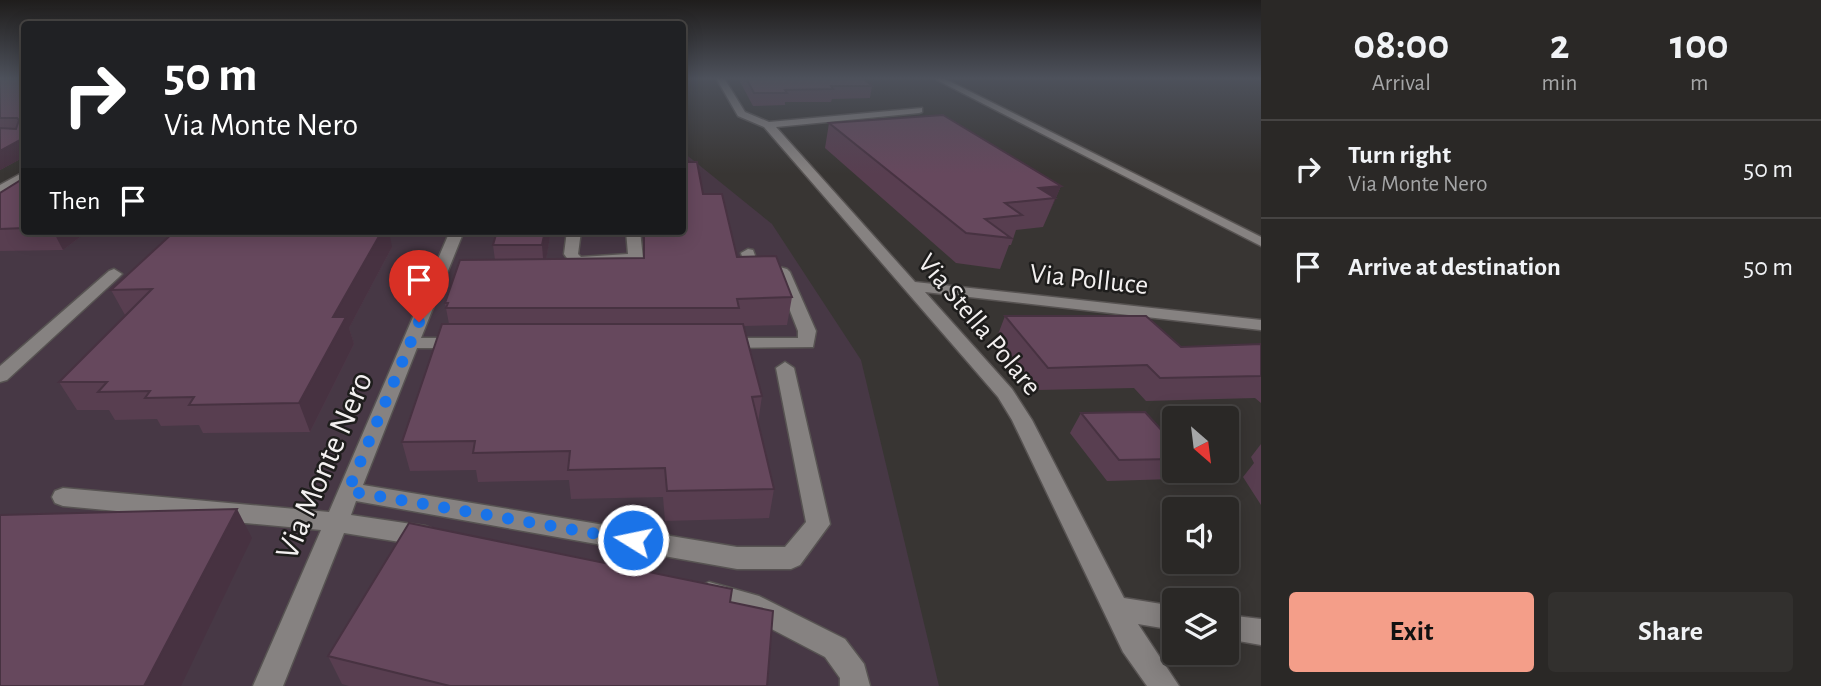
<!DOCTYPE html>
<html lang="en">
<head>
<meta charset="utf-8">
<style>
	:root { --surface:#2a2826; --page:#32302e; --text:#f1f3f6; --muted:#a5a6a7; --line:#464443; --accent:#f49e89 }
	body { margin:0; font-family:"Alegreya Sans",sans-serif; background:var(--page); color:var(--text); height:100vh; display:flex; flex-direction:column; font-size:26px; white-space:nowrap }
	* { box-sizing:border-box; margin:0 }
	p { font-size:23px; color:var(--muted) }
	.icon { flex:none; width:38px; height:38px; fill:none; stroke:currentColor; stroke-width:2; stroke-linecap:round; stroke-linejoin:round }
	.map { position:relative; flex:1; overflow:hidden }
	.sheet { display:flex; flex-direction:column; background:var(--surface); width:560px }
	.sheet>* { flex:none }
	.top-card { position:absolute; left:21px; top:21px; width:665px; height:214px; border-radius:7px; box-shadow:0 4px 18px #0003,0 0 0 2px var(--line); background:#202124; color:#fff; overflow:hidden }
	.needle { width:46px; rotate:152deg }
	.fabs { position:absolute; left:1162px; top:406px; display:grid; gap:14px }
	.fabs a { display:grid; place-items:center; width:77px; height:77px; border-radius:7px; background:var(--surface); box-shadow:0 4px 18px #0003,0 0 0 2px var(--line); font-size:35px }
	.pin { position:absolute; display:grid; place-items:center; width:60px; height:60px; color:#fff; margin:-72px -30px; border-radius:50% 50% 50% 0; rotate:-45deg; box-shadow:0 0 7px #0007 }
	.pin .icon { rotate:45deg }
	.me { position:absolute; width:77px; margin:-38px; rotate:280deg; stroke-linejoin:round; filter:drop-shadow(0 0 5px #0008) }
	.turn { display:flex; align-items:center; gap:24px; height:147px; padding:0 28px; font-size:32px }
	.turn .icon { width:91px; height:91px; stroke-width:2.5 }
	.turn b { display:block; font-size:49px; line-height:60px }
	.then { display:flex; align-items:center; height:66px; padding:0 28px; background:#0003; gap:14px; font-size:26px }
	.eta { display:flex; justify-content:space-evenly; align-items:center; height:119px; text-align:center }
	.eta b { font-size:42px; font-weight:700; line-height:49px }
	.button { display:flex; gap:14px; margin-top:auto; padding:14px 28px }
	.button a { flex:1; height:80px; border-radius:7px; background:var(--accent); color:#111; font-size:28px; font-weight:700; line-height:80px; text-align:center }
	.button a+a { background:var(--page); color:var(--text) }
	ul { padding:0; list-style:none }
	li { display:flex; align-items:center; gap:21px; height:98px; padding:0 28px; border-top:2px solid var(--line) }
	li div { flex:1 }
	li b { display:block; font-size:26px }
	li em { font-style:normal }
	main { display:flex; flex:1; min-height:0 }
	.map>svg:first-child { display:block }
	.industrial { fill:#473845 }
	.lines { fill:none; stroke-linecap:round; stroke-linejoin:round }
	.minor-casing { stroke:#575352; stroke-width:3 }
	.minor { fill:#868281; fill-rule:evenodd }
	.wall { fill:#583e50 }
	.shaded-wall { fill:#473241 }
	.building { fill:#66485d; stroke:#473241; stroke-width:2 }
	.route { stroke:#1a73e8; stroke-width:12; stroke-dasharray:0 21.6 }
	.labels { text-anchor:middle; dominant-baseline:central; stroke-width:5; stroke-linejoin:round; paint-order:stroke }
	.street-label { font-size:28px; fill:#f3f0f0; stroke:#1e1d1c }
	.near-street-label { font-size:33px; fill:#f3f0f0; stroke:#1e1d1c }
</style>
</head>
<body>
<main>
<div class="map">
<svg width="1261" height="686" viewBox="0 0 1261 686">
	<rect width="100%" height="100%" fill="#383533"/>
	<path class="industrial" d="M 683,152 L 772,224 L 861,360 L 939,686 L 0,686 L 0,210 L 24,231 L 682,231 Z"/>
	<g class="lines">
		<g class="minor-casing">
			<g id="minor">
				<path d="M 716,78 L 724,78 L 745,112 L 769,122 L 922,108 L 922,112 L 919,113 L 776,127 L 915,282 L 1261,320 L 1261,330 L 925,292 L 1012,389 L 1032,420 L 1124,598 L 1174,606 L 1174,630 L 1138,624 L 1179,686 L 1147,686 L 1123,652 L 1012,420 L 998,397 L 764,127 L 738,116 Z"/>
				<path d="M 933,78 L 943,78 L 1261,237 L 1261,246 Z"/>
				<path d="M 20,174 L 24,174 L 24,182 L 0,194 L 0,185 Z"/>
				<path d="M 450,231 L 464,231 L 421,338 L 459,338 L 468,343 L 459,348 L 417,348 L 363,485 L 737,547 L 785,547 L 806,522 L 776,368 L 785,362 L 794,368 L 830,524 L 800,565 L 791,569 L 737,569 L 356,501 L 351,515 L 425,526 L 433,529 L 437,536 L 433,543 L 425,546 L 344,533 L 283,686 L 253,686 L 321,530 L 63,506 L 55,503 L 52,497 L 55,491 L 63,488 L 329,512 Z"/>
				<path d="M 567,231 L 581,231 L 578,254 L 581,257 L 628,254 L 626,231 L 640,231 L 643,258 L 636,262 L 572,265 L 564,254 Z"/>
				<path d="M 748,249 L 753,250 L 757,261 L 787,269 L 790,272 L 816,331 L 813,347 L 725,348 L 716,343 L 725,338 L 798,338 L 798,331 L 776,275 L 745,267 L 741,253 Z"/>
				<path d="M 114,269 L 122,274 L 119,277 L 7,380 L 0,382 L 0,366 L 109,271 Z"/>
				<path d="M 709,582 L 759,596 L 845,639 L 864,664 L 870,686 L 840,686 L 840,678 L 825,657 L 745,615 L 700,602 L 696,594 L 700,586 Z"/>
				<path d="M 1227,615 L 1261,619 L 1261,645 L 1227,639 Z"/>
			</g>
		</g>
		<use href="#minor" class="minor"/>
	</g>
	<g class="wall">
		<path d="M 0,78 L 24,78 L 24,157 L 0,170 Z"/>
		<path d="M 738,78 L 863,78 L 872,86 L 870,98 L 832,99 L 831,102 L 785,102 L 785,105 L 753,106 Z"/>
		<path d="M 829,123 L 1061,186 L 1043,227 L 1016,230 L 1011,245 L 1009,245 L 1000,269 L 956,263 L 825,148 Z"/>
		<path d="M 688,162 L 703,194 L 737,257 L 792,297 L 787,325 L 744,326 L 762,396 L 758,423 L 774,489 L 769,518 L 665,521 L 663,497 L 571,499 L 569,480 L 478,482 L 476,470 L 410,471 L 402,442 L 449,324 L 445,303 L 495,260 L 493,245 L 551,231 L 546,259 L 644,258 L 643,231 L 682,231 Z"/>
		<path d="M 24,178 L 24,231 L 88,231 L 63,250 L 0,251 L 0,193 Z"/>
		<path d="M 392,247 L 349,328 L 354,344 L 310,432 L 203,433 L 199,425 L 161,426 L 157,419 L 115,420 L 109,410 L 77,410 L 59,382 L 125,315 L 111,290 Z"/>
		<path d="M 1005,316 L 1181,347 L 1261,344 L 1261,403 L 1255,398 L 1146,401 L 1134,388 L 1038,390 L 997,337 Z"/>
		<path d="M 1081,413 L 1174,444 L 1174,471 L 1179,471 L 1174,479 L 1107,481 L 1070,433 Z"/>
		<path d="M 1261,444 L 1261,505 L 1243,477 L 1254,463 L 1251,457 Z"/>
		<path d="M 730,602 L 767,686 L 349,686 L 342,684 L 328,656 Z"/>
	</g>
	<g class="shaded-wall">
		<path d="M 24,138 L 24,157 L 0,170 L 0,151 Z"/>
		<path d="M 1061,186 L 1049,214 L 1055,198 L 1039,188 Z"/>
		<path d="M 53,231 L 88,231 L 63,250 Z"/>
		<path d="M 382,231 L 389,231 L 392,247 L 349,328 L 354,344 L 310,432 L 299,403 L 333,317 Z"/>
		<path d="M 545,231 L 551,231 L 544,271 L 542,245 Z"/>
		<path d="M 237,509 L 252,538 L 181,686 L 144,686 Z"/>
	</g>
	<g class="building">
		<path d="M 0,78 L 24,78 L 24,138 L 0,151 L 0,128 L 16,129 L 19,120 L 17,118 L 0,118 Z"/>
		<path d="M 746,78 L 863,78 L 872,86 L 831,86 L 833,89 L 785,90 L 787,93 L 754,93 Z"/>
		<path d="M 943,115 L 1061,186 L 1039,188 L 1055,198 L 1005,203 L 1022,215 L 985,219 L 1011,238 L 966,233 L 829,123 Z"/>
		<path d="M 682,150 L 686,150 L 688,162 L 697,162 L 703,194 L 722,194 L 737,257 L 776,256 L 792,297 L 737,299 L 739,308 L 446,308 L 448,303 L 445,303 L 460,260 L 644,258 L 644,231 L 682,231 Z"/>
		<path d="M 24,178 L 24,228 L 0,229 L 0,193 Z"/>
		<path d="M 175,231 L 382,231 L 333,317 L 346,317 L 299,403 L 189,405 L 194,397 L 145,398 L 150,391 L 98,392 L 107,382 L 59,382 L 152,289 L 111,290 Z"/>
		<path d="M 497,231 L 545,231 L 542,245 L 493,245 Z"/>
		<path d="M 1005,316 L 1146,316 L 1181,347 L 1261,344 L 1261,376 L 1160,378 L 1147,365 L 1048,368 Z"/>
		<path d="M 442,324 L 743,324 L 762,396 L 752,397 L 774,489 L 667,491 L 665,468 L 568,470 L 570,451 L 473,453 L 475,441 L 402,442 Z"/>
		<path d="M 1145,412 L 1174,444 L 1174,459 L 1119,460 L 1081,413 Z"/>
		<path d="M 237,509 L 144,686 L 0,686 L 0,515 Z"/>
		<path d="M 409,523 L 732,589 L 730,602 L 773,611 L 767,686 L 450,686 L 328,656 Z"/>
	</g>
	<linearGradient id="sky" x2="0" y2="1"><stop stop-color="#1f1d1c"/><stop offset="0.45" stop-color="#4d515b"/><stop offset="1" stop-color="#4d515b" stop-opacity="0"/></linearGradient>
	<rect width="1261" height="174" fill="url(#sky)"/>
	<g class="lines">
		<path class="route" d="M 419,322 L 348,491 L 633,540"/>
	</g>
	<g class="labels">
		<g class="street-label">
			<text transform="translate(1089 280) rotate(6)">Via Polluce</text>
			<text transform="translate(979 325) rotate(50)">Via Stella Polare</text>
		</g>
		<g class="near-street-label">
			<text transform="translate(325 466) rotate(-67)">Via Monte Nero</text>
		</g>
	</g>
</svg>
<div class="fabs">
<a><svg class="needle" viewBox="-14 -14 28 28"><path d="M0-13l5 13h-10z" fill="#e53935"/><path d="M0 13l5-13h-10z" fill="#a5a6a7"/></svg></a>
<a><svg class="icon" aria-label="sound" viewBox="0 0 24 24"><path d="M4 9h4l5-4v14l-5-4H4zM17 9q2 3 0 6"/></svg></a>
<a><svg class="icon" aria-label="layers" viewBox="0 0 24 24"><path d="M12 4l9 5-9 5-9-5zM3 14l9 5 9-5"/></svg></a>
</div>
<div class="pin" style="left:419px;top:322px;background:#d93025"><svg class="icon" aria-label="arrive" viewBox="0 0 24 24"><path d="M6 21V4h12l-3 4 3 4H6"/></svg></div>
<svg class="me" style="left:633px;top:540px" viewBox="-20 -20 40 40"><circle r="17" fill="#1a73e8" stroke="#fff" stroke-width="3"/><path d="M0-11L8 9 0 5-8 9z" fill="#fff"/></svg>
<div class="top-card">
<div class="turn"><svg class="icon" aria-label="right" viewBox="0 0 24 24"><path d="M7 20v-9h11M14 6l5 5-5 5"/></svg><div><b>50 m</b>Via Monte Nero</div></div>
<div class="then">Then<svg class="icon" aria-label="arrive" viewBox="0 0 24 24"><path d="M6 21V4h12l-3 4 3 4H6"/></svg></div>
</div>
</div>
<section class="sheet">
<div class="eta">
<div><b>08:00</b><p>Arrival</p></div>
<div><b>2</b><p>min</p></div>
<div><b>100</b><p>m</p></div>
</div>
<ul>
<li><svg class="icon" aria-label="right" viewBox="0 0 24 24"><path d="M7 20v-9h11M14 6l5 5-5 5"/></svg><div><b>Turn right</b><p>Via Monte Nero</p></div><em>50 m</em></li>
<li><svg class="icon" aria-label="arrive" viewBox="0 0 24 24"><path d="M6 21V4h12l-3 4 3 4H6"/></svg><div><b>Arrive at destination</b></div><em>50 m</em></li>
</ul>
<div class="button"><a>Exit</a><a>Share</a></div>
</section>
</main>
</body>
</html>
